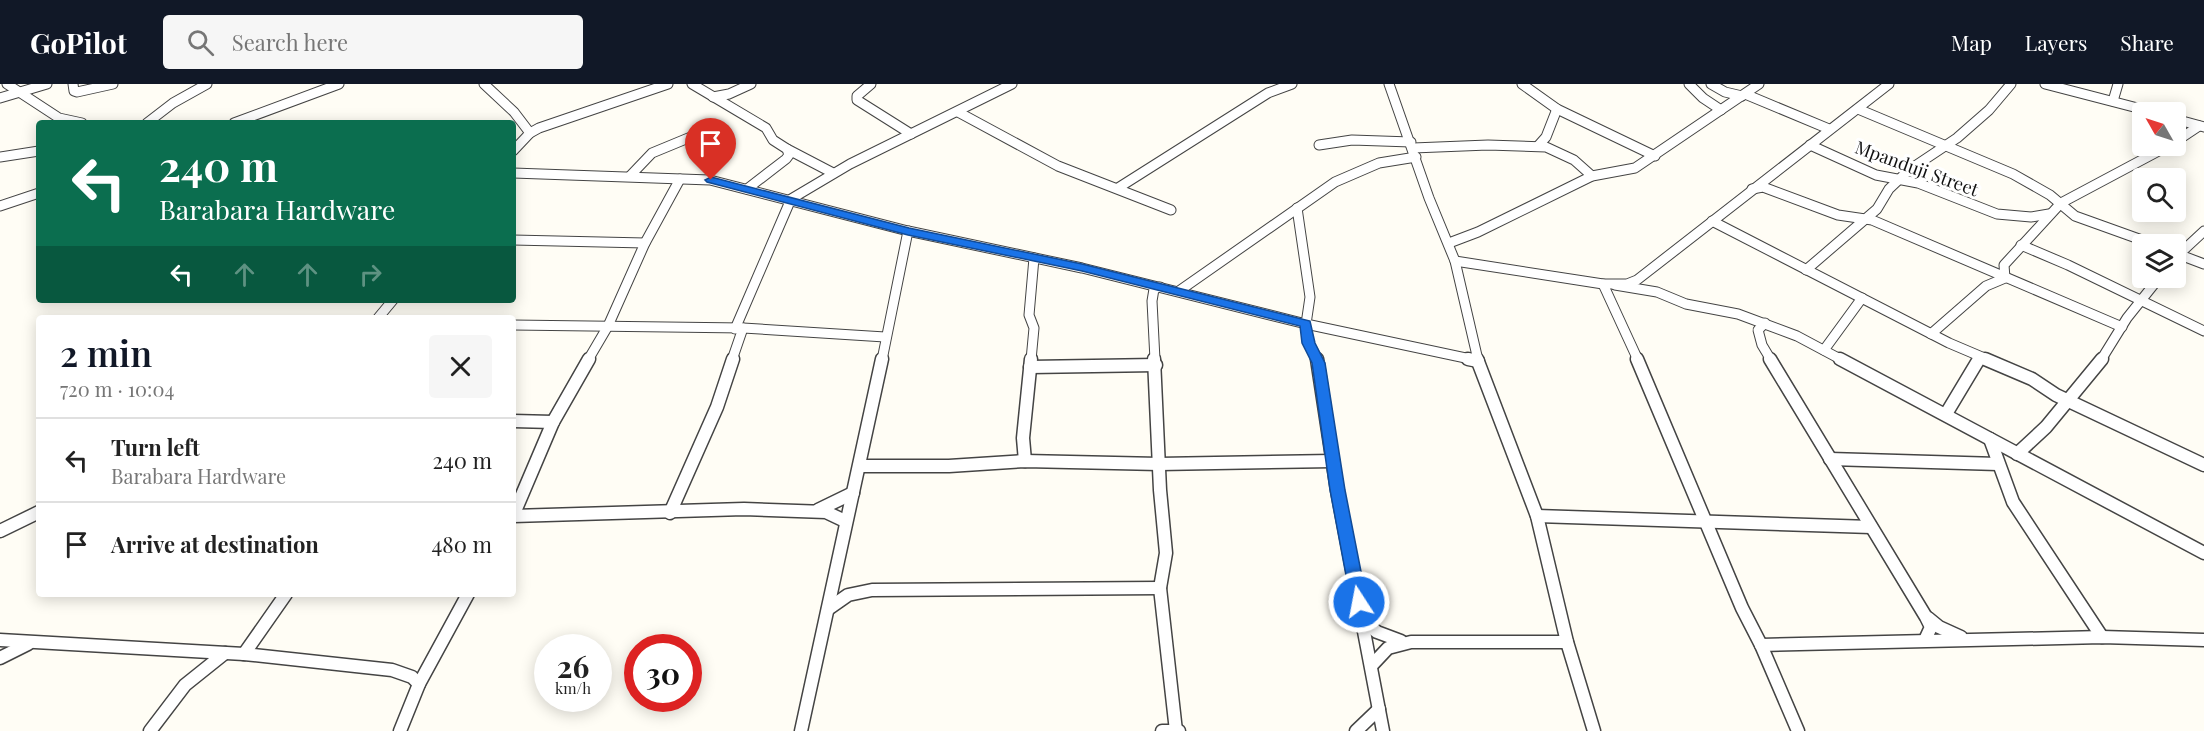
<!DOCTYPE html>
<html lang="en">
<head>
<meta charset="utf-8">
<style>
	:root { --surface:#fff; --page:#f6f6f6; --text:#222; --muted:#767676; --line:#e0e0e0; --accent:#111827 }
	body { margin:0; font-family:"Playfair Display",serif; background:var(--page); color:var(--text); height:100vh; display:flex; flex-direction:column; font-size:22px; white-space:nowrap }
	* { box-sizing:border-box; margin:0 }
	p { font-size:20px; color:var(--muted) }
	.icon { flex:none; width:33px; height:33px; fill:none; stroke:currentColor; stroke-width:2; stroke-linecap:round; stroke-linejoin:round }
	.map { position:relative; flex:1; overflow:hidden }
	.details { position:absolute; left:36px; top:231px; width:480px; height:282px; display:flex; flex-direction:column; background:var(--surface); border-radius:6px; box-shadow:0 3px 15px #0003 }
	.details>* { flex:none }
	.guide { position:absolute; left:36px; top:36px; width:480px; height:183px; border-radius:6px; box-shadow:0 3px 15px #0003; background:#0b6e4f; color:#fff; overflow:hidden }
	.needle { width:39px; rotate:309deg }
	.buttons { position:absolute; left:2132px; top:18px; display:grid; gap:12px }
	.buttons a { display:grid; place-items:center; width:54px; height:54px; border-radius:6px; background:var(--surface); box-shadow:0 3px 15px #0003; font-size:30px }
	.speed { position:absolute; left:534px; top:550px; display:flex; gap:12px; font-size:30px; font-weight:700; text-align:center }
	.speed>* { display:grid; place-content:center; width:78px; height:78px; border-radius:50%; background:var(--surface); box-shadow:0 3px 15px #0003; line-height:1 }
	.speed small { font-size:15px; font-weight:400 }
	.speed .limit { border:9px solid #d22; background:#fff; color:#111 }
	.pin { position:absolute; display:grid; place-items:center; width:51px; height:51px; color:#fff; margin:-62px -26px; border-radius:50% 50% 50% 0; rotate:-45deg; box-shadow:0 0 6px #0007 }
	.pin .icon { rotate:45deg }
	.me { position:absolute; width:66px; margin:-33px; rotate:349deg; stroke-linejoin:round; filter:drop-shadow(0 0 4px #0008) }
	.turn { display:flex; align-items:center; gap:21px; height:126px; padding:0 24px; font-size:27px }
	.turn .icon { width:78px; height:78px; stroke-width:2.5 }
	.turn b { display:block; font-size:42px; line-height:51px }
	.lanes { display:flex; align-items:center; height:57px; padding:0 24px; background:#0003; justify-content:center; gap:30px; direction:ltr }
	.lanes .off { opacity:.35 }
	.round { display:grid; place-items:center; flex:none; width:63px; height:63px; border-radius:6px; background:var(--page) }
	.head { display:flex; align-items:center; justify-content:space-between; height:102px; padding:0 24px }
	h1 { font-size:36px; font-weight:600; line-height:45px; color:var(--accent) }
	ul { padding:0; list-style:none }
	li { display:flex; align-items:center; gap:18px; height:84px; padding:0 24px; border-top:2px solid var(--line) }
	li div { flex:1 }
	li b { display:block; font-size:22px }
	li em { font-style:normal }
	header { display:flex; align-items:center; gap:36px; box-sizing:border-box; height:84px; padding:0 30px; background:var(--accent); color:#fff }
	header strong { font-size:28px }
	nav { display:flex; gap:33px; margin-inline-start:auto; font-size:21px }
	.search { width:420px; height:54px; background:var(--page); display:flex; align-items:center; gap:15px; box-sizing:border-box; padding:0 21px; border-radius:6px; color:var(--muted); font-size:22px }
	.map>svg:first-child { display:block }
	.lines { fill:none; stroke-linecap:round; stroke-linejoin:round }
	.minor-far1-casing { stroke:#444; stroke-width:11 }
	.minor-casing { stroke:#444; stroke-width:15 }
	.minor-far1 { stroke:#fff; stroke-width:9 }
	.minor { stroke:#fff; stroke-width:12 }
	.route { fill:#1a73e8; stroke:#114b97; stroke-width:1.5 }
	.labels { text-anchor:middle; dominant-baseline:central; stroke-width:6; stroke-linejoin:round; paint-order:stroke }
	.street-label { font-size:18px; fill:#111; stroke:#fff }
</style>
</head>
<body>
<header>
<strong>GoPilot</strong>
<div class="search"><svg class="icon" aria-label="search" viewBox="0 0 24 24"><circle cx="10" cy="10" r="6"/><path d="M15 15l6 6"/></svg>Search here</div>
<nav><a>Map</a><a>Layers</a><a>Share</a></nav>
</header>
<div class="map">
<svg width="2204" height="647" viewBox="0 0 2204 647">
	<rect width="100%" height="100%" fill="#fffdf5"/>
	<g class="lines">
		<g class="minor-far1-casing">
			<g id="minor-far1">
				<path d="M 7,0 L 59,34 L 82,39"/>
				<path d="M 73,0 L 74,7 L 77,8 L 113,0"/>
				<path d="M 484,0 L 514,28 L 530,49"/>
				<path d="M 692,0 L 766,44 L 773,56 L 787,65 L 789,71 L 786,75 L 747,105"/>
				<path d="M 871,0 L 857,12 L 857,16 L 911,50"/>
				<path d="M 1389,0 L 1429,114 L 1455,177 L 1478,276"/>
				<path d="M 1522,0 L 1557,25 L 1655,72"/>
				<path d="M 1689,0 L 1703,14 L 1721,26"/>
				<path d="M 1711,0 L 1725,8 L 1742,12"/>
				<path d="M 2045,0 L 2153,28"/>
				<path d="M 1745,10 L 1829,45"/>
				<path d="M 713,13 L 729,10 L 751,0"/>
				<path d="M 0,14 L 47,0"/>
				<path d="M 2113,17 L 2118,0"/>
				<path d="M 1858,25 L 2013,90 L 2050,111 L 2075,132 L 2153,160"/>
				<path d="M 958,28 L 1058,82 L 1171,126"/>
				<path d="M 2175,35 L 2204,43"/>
				<path d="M 147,39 L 173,19 L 207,0"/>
				<path d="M 234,39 L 339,0"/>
				<path d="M 2175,58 L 2199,42"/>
				<path d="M 1319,61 L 1352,56 L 1411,58"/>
				<path d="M 1810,61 L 1876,91 L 1918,99 L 1997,130 L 2031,133 L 2049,130"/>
				<path d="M 1538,62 L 1546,53 L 1557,25"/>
				<path d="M 1413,64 L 1488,61 L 1546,63 L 1574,76 L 1592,92"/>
				<path d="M 787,65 L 833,89"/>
				<path d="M 513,67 L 530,49 L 539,44 L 668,0"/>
				<path d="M 0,73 L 39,67"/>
				<path d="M 513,89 L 710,96 L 908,147 L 1082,184 L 1306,240 L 1475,276"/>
				<path d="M 630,92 L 652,69 L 698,50"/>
				<path d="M 1118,104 L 1268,9 L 1292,0"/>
				<path d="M 1752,105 L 1763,103 L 1838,131 L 1872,136 L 2122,243"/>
				<path d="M 0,122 L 39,109"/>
				<path d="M 1297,124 L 1310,213 L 1306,240 L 1309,259 L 1318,276"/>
				<path d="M 1712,137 L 1949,259 L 1989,276"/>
				<path d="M 513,156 L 645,159"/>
				<path d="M 1449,159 L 1478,148 L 1592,92 L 1635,84 L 1759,0"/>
				<path d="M 2021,161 L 2068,181 L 2204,247"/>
				<path d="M 2175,169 L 2204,180"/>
				<path d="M 2175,174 L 2204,147"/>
				<path d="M 1455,177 L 1603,200 L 1627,200 L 1637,196 L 1889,0"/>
				<path d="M 1806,186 L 1877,125 L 1889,105 L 1909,86 L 1957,54 L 1989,26 L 2011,0"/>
				<path d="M 1603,200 L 1638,276"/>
				<path d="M 1615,201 L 1657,208 L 1686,220 L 1738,230 L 1797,252 L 1842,276"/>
				<path d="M 1179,207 L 1335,98 L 1379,79 L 1416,73"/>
				<path d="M 378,234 L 393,216"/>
				<path d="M 1765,239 L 1758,246 L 1762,261 L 1771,276"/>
				<path d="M 513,241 L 743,244 L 885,253"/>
				<path d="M 735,245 L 791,115 L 850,80 L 1012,0"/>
				<path d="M 1931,250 L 1986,202 L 2005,194 L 2004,181 L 2061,119 L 2168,62"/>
				<path d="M 1824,266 L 1862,214"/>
				<path d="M 588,276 L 608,242 L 645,159 L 680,95"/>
				<path d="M 732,276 L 743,244"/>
				<path d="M 882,276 L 908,147"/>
				<path d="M 1031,276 L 1034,244 L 1029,231 L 1034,174"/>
				<path d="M 1155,276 L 1152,217 L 1154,205 L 1160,203"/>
				<path d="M 1978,276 L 1980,273"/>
				<path d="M 2101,276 L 2127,234 L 2159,194"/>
			</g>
		</g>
		<g class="minor-casing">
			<g id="minor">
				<path d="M 1154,275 L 1160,406 L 1166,469 L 1160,504 L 1176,647"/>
				<path d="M 1317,275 L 1337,406 L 1383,647"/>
				<path d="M 1468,275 L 1478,277"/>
				<path d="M 1477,275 L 1537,432 L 1567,558 L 1594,647"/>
				<path d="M 1637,275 L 1742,524 L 1761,561 L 1798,647"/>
				<path d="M 1770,275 L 1926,533 L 1931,543 L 1925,556"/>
				<path d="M 1840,275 L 2204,469"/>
				<path d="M 1985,275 L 2032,295 L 2056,311 L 2204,381"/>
				<path d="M 1030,283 L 1156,281"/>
				<path d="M 1946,330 L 1979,275"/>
				<path d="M 513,337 L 553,338"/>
				<path d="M 1990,355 L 2013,418 L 2102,553"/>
				<path d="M 2017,370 L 2046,343 L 2102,275"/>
				<path d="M 1830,375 L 1998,380"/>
				<path d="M 1025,377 L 1023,354 L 1031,275"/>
				<path d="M 860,382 L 949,382 L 1025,377 L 1159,380 L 1333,377"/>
				<path d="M 818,426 L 853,409"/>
				<path d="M 670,429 L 717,323 L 733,275"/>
				<path d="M 513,432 L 553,338 L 589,275"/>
				<path d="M 513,432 L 744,425 L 826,428 L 845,437"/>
				<path d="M 1537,432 L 1871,443"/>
				<path d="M 0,447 L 39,428"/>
				<path d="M 828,525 L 848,511 L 872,506 L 1160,504"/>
				<path d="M 1928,534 L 1939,543 L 1961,553"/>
				<path d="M 1363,537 L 1377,548 L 1401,557"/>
				<path d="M 0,556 L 244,570 L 392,586 L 412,593 L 419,600"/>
				<path d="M 1761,561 L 2102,553 L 2204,556"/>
				<path d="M 244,570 L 286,510"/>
				<path d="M 0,574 L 28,560"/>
				<path d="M 1372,581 L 1388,564 L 1411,558 L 1567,558"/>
				<path d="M 150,647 L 185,601 L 225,569"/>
				<path d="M 400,647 L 419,600 L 468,510"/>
				<path d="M 801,647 L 882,275"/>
				<path d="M 1162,647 L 1179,647"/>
				<path d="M 1356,647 L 1379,625"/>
			</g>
		</g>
		<use href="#minor-far1" class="minor-far1"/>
		<use href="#minor" class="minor"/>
	</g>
	<path class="route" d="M 711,93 L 909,144 L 1082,180 L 1310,237 L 1315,259 L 1325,279 L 1345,406 L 1367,518 L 1365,523 L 1359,525 L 1354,523 L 1351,518 L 1330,406 L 1312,279 L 1302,259 L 1300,242 L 1082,187 L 908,151 L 707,98 L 705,96 Z"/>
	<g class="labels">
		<g class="street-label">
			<text transform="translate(1917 84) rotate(20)">Mpanduji Street</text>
		</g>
	</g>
</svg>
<div class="buttons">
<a><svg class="needle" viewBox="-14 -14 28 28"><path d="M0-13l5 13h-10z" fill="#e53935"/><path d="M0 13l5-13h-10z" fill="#767676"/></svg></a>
<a><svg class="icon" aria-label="search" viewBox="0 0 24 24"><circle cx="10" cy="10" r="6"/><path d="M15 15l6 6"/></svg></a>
<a><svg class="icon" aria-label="layers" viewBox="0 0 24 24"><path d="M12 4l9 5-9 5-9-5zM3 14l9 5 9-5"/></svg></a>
</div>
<div class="speed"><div>26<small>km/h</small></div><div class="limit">30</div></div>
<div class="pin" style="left:711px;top:96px;background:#d93025"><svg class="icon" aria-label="arrive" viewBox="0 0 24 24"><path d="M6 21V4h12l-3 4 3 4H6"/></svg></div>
<svg class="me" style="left:1359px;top:518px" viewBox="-20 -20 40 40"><circle r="17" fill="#1a73e8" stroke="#fff" stroke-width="3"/><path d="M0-11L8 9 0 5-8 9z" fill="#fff"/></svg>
<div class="guide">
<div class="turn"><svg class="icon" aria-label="left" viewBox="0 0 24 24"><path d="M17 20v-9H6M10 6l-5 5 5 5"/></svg><div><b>240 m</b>Barabara Hardware</div></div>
<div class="lanes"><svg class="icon" aria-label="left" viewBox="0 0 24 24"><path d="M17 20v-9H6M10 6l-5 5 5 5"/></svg><svg class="icon off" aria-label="ahead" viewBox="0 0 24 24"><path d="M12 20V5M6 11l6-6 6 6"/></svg><svg class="icon off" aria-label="ahead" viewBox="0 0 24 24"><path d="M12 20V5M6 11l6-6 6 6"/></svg><svg class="icon off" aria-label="right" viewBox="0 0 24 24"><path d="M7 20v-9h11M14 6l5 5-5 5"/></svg></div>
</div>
<section class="details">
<div class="head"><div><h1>2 min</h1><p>720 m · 10:04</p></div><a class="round"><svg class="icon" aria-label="close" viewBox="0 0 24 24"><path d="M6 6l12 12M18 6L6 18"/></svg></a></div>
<ul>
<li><svg class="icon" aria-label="left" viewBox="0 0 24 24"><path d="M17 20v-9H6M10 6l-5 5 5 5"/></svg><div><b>Turn left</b><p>Barabara Hardware</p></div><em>240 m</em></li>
<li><svg class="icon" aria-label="arrive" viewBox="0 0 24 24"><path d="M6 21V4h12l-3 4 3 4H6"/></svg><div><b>Arrive at destination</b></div><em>480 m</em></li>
</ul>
</section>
</div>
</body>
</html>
